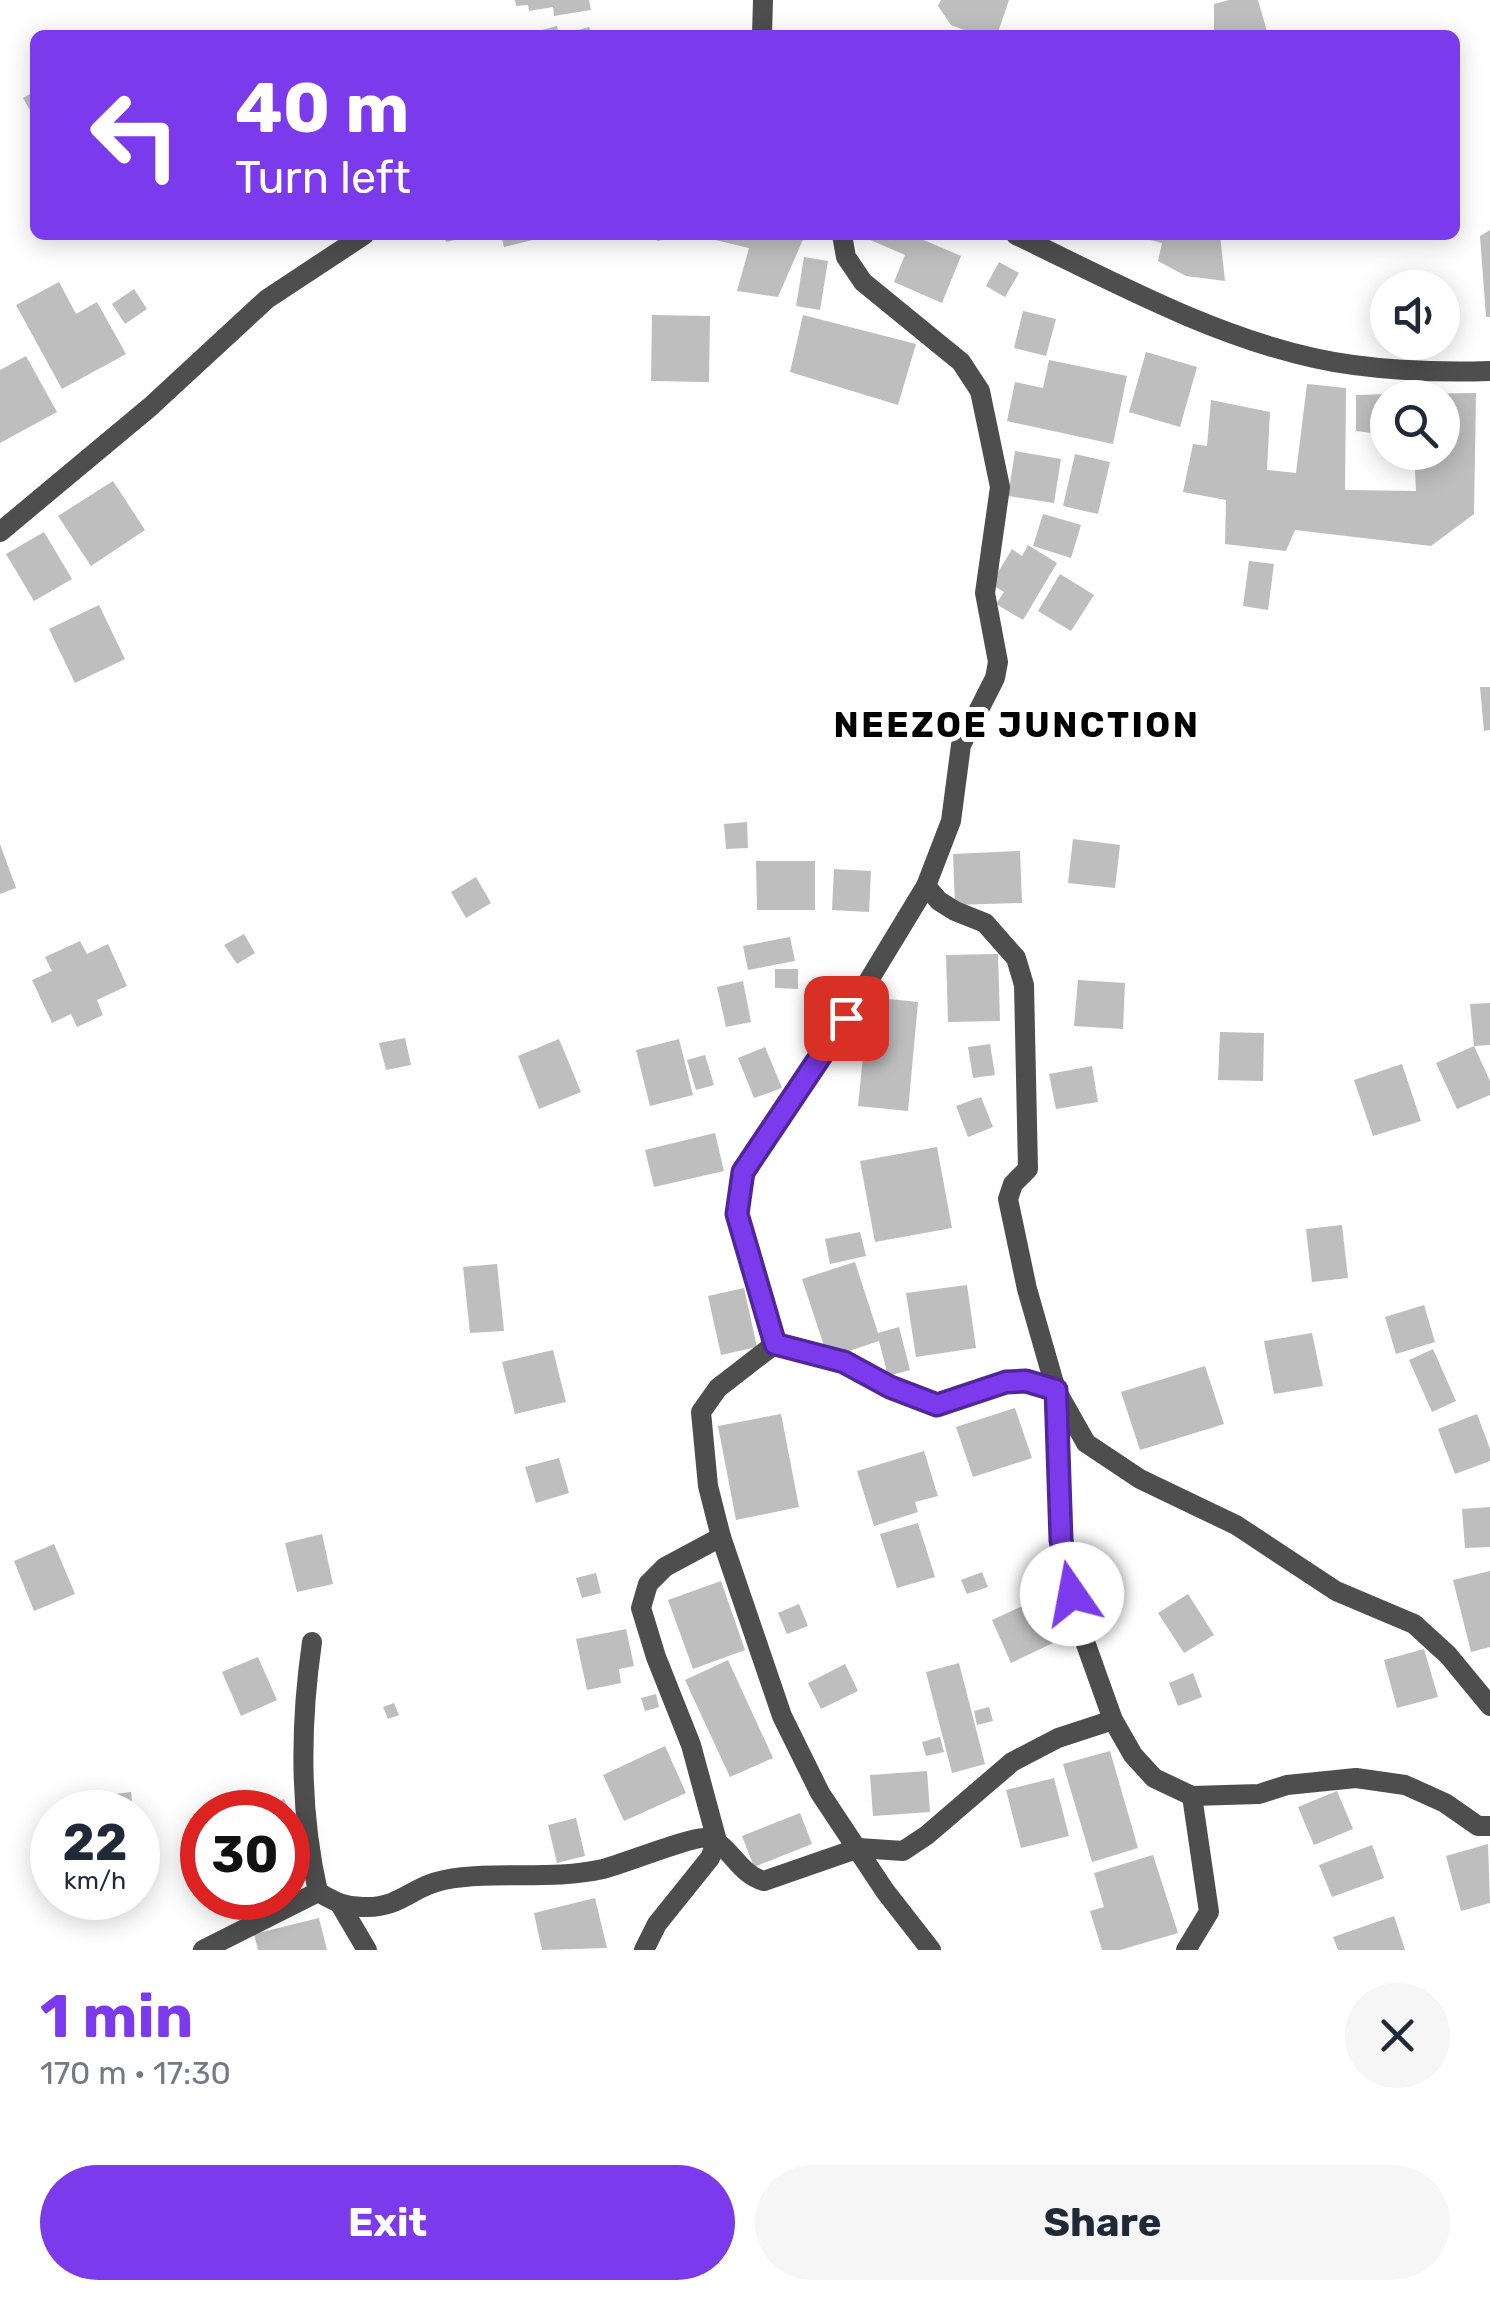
<!DOCTYPE html>
<html lang="en">
<head>
<meta charset="utf-8">
<style>
	:root { --surface:#fff; --page:#f6f6f7; --text:#1f2937; --muted:#747a83; --accent:#7c3aed }
	body { margin:0; font-family:Rubik,sans-serif; background:var(--page); color:var(--text); height:100vh; display:flex; flex-direction:column; font-size:38px; white-space:nowrap }
	* { box-sizing:border-box; margin:0 }
	p { font-size:32px; color:var(--muted) }
	.icon { flex:none; width:55px; height:55px; fill:none; stroke:currentColor; stroke-width:2; stroke-linecap:round; stroke-linejoin:round }
	.map { position:relative; height:1950px; overflow:hidden }
	.side { display:flex; flex-direction:column; background:var(--surface); flex:1 }
	.side>* { flex:none }
	.guide { position:absolute; left:30px; top:30px; width:1430px; height:210px; border-radius:15px; box-shadow:0 5px 25px #0003; background:#7c3aed; color:#fff; overflow:hidden }
	.controls { position:absolute; left:1370px; top:270px; display:grid; gap:20px }
	.controls a { display:grid; place-items:center; width:90px; height:90px; border-radius:50%; background:var(--surface); box-shadow:0 5px 25px #0003; font-size:50px }
	.speed { position:absolute; left:30px; top:1790px; display:flex; gap:20px; font-size:50px; font-weight:700; text-align:center }
	.speed>* { display:grid; place-content:center; width:130px; height:130px; border-radius:50%; background:var(--surface); box-shadow:0 5px 25px #0003; line-height:1 }
	.speed small { font-size:25px; font-weight:400 }
	.speed .limit { border:15px solid #d22; background:#fff; color:#111 }
	.pin { position:absolute; display:grid; place-items:center; width:85px; height:85px; color:#fff; margin:-42px; border-radius:20px; box-shadow:0 5px 15px #0006 }
	.me { position:absolute; width:110px; margin:-55px; rotate:348deg; stroke-linejoin:round; filter:drop-shadow(0 0 8px #0008) }
	.turn { display:flex; align-items:center; gap:35px; height:210px; padding:0 40px; font-size:45px }
	.turn .icon { width:130px; height:130px; stroke-width:2.5 }
	.turn b { display:block; font-size:70px; line-height:85px }
	.round { display:grid; place-items:center; flex:none; width:105px; height:105px; border-radius:52px; background:var(--page) }
	.headline { display:flex; align-items:center; justify-content:space-between; height:170px; padding:0 40px }
	h1 { font-size:60px; font-weight:700; line-height:75px; color:var(--accent) }
	.button { display:flex; gap:20px; margin-top:auto; padding:20px 40px }
	.button a { flex:1; height:115px; border-radius:60px; background:var(--accent); color:#fff; font-size:40px; font-weight:700; line-height:115px; text-align:center }
	.button a+a { background:var(--page); color:var(--text) }
	.map>svg:first-child { display:block }
	.building { fill:#bebebe }
	.lines { fill:none; stroke-linecap:round; stroke-linejoin:round }
	.minor { stroke:#4e4e4e; stroke-width:20 }
	.tertiary { stroke:#4e4e4e; stroke-width:20 }
	.route-casing { stroke:#51269a; stroke-width:25 }
	.route { stroke:#7c3aed; stroke-width:18 }
	.labels { text-anchor:middle; dominant-baseline:central; stroke-width:10; stroke-linejoin:round; paint-order:stroke }
	.district-label { font-size:35px; font-weight:bold; letter-spacing:2.5px; fill:#000; stroke:#fff }
</style>
</head>
<body>
<div class="map">
<svg width="1490" height="1950" viewBox="0 0 1490 1950">
	<rect width="100%" height="100%" fill="#fff"/>
	<g class="building">
		<path d="M 515,0 L 589,0 L 591,10 L 554,16 L 553,7 L 529,11 L 528,5 L 516,6 Z"/>
		<path d="M 941,0 L 1009,0 L 997,35 L 977,35 L 951,25 L 938,6 Z"/>
		<path d="M 1229,0 L 1258,0 L 1268,35 L 1214,35 L 1214,4 Z"/>
		<path d="M 557,26 L 559,35 L 527,35 L 527,34 Z"/>
		<path d="M 589,27 L 592,35 L 564,35 L 564,34 Z"/>
		<path d="M 35,91 L 35,119 L 23,98 Z"/>
		<path d="M 1490,230 L 1490,317 L 1486,317 L 1480,236 Z"/>
		<path d="M 444,235 L 471,235 L 471,236 L 446,242 Z"/>
		<path d="M 501,235 L 549,235 L 549,236 L 504,247 Z"/>
		<path d="M 654,235 L 680,235 L 681,237 L 657,241 Z"/>
		<path d="M 694,235 L 805,235 L 778,297 L 737,291 L 749,248 Z"/>
		<path d="M 859,235 L 912,235 L 961,256 L 942,303 L 894,282 L 905,255 Z"/>
		<path d="M 1131,235 L 1220,235 L 1225,281 L 1186,276 L 1158,261 L 1162,243 Z"/>
		<path d="M 804,257 L 828,261 L 820,310 L 796,306 Z"/>
		<path d="M 999,262 L 1019,273 L 1005,297 L 986,286 Z"/>
		<path d="M 59,282 L 76,314 L 97,302 L 126,354 L 62,389 L 16,305 Z"/>
		<path d="M 134,289 L 147,309 L 125,324 L 112,304 Z"/>
		<path d="M 1023,311 L 1056,319 L 1046,356 L 1014,348 Z"/>
		<path d="M 652,315 L 710,316 L 709,382 L 651,381 Z"/>
		<path d="M 803,315 L 916,344 L 898,405 L 790,372 Z"/>
		<path d="M 1146,352 L 1197,367 L 1180,427 L 1129,412 Z"/>
		<path d="M 26,356 L 57,412 L 0,443 L 0,370 Z"/>
		<path d="M 1049,360 L 1127,376 L 1113,444 L 1007,421 L 1015,382 L 1043,388 Z"/>
		<path d="M 1307,384 L 1346,388 L 1345,490 L 1416,491 L 1414,452 L 1442,452 L 1442,398 L 1401,398 L 1401,394 L 1476,393 L 1474,514 L 1431,546 L 1295,530 L 1286,551 L 1225,544 L 1226,500 L 1183,492 L 1193,444 L 1207,446 L 1211,400 L 1270,412 L 1267,470 L 1296,473 Z"/>
		<path d="M 1388,394 L 1388,435 L 1356,431 L 1356,395 Z"/>
		<path d="M 1015,451 L 1061,459 L 1054,503 L 1008,496 Z"/>
		<path d="M 1075,454 L 1110,462 L 1098,514 L 1063,506 Z"/>
		<path d="M 113,481 L 145,530 L 91,566 L 58,516 Z"/>
		<path d="M 1043,514 L 1081,525 L 1071,558 L 1033,546 Z"/>
		<path d="M 44,532 L 72,579 L 34,601 L 6,554 Z"/>
		<path d="M 1028,545 L 1057,563 L 1023,620 L 996,604 L 1004,592 L 991,584 L 1012,549 L 1022,556 Z"/>
		<path d="M 1249,561 L 1274,564 L 1268,610 L 1243,606 Z"/>
		<path d="M 1060,574 L 1094,595 L 1071,631 L 1038,611 Z"/>
		<path d="M 99,605 L 125,659 L 75,683 L 49,629 Z"/>
		<path d="M 1480,687 L 1490,687 L 1490,730 L 1484,731 Z"/>
		<path d="M 747,822 L 748,848 L 726,849 L 724,824 Z"/>
		<path d="M 1073,839 L 1120,845 L 1115,888 L 1068,883 Z"/>
		<path d="M 0,844 L 16,888 L 0,894 Z"/>
		<path d="M 1020,851 L 1022,903 L 955,905 L 953,854 Z"/>
		<path d="M 756,861 L 815,861 L 815,910 L 757,910 Z"/>
		<path d="M 834,869 L 871,871 L 869,912 L 832,910 Z"/>
		<path d="M 476,877 L 491,903 L 466,918 L 451,892 Z"/>
		<path d="M 244,934 L 255,953 L 237,964 L 224,945 Z"/>
		<path d="M 790,937 L 795,961 L 748,970 L 743,946 Z"/>
		<path d="M 80,941 L 87,954 L 108,944 L 127,986 L 97,1000 L 103,1015 L 77,1027 L 71,1014 L 52,1023 L 32,980 L 52,971 L 45,957 Z"/>
		<path d="M 998,954 L 1000,1021 L 948,1022 L 946,955 Z"/>
		<path d="M 775,969 L 798,969 L 798,989 L 775,988 Z"/>
		<path d="M 1078,980 L 1125,983 L 1123,1029 L 1074,1026 Z"/>
		<path d="M 743,981 L 751,1022 L 726,1027 L 717,987 Z"/>
		<path d="M 869,997 L 918,1002 L 908,1111 L 858,1106 Z"/>
		<path d="M 1490,1003 L 1490,1045 L 1474,1046 L 1470,1004 Z"/>
		<path d="M 1220,1032 L 1264,1033 L 1263,1081 L 1218,1080 Z"/>
		<path d="M 405,1038 L 411,1065 L 386,1070 L 379,1043 Z"/>
		<path d="M 559,1039 L 581,1092 L 539,1109 L 518,1056 Z"/>
		<path d="M 679,1039 L 693,1095 L 650,1106 L 636,1050 Z"/>
		<path d="M 990,1044 L 995,1075 L 973,1078 L 968,1047 Z"/>
		<path d="M 1474,1046 L 1490,1081 L 1490,1095 L 1457,1109 L 1436,1063 Z"/>
		<path d="M 765,1047 L 782,1088 L 754,1098 L 738,1058 Z"/>
		<path d="M 705,1055 L 714,1085 L 696,1090 L 687,1060 Z"/>
		<path d="M 1402,1064 L 1421,1121 L 1373,1136 L 1354,1080 Z"/>
		<path d="M 1092,1066 L 1098,1102 L 1056,1109 L 1049,1074 Z"/>
		<path d="M 981,1097 L 993,1127 L 968,1137 L 956,1106 Z"/>
		<path d="M 715,1133 L 724,1171 L 654,1187 L 645,1150 Z"/>
		<path d="M 937,1147 L 952,1228 L 875,1242 L 860,1161 Z"/>
		<path d="M 1342,1225 L 1348,1278 L 1312,1282 L 1306,1229 Z"/>
		<path d="M 860,1232 L 866,1256 L 830,1264 L 825,1239 Z"/>
		<path d="M 855,1262 L 878,1333 L 899,1327 L 910,1370 L 888,1376 L 879,1341 L 828,1358 L 802,1279 Z"/>
		<path d="M 497,1264 L 504,1331 L 470,1333 L 463,1267 Z"/>
		<path d="M 967,1285 L 976,1348 L 916,1357 L 906,1293 Z"/>
		<path d="M 744,1288 L 757,1347 L 721,1355 L 708,1296 Z"/>
		<path d="M 1424,1305 L 1435,1342 L 1396,1354 L 1385,1317 Z"/>
		<path d="M 1312,1333 L 1323,1386 L 1274,1394 L 1264,1341 Z"/>
		<path d="M 1433,1349 L 1456,1401 L 1432,1412 L 1409,1360 Z"/>
		<path d="M 553,1350 L 566,1402 L 515,1414 L 502,1362 Z"/>
		<path d="M 1205,1366 L 1224,1424 L 1140,1450 L 1121,1392 Z"/>
		<path d="M 1015,1408 L 1032,1458 L 973,1477 L 956,1427 Z"/>
		<path d="M 781,1414 L 799,1507 L 736,1520 L 718,1426 Z"/>
		<path d="M 1477,1414 L 1490,1449 L 1490,1461 L 1455,1474 L 1438,1429 Z"/>
		<path d="M 924,1451 L 938,1496 L 915,1502 L 918,1512 L 874,1526 L 857,1471 Z"/>
		<path d="M 559,1458 L 569,1493 L 536,1503 L 525,1467 Z"/>
		<path d="M 1490,1507 L 1490,1547 L 1465,1548 L 1462,1509 Z"/>
		<path d="M 918,1523 L 935,1577 L 897,1588 L 880,1534 Z"/>
		<path d="M 322,1534 L 333,1584 L 297,1592 L 285,1543 Z"/>
		<path d="M 54,1544 L 75,1594 L 34,1611 L 14,1561 Z"/>
		<path d="M 1490,1571 L 1490,1647 L 1471,1652 L 1453,1580 Z"/>
		<path d="M 982,1572 L 988,1587 L 967,1594 L 961,1580 Z"/>
		<path d="M 596,1573 L 601,1593 L 582,1598 L 576,1578 Z"/>
		<path d="M 721,1581 L 745,1650 L 693,1669 L 668,1600 Z"/>
		<path d="M 1188,1594 L 1214,1635 L 1184,1653 L 1158,1613 Z"/>
		<path d="M 1033,1601 L 1053,1643 L 1011,1663 L 992,1620 Z"/>
		<path d="M 799,1604 L 808,1626 L 787,1634 L 778,1613 Z"/>
		<path d="M 626,1629 L 634,1666 L 619,1669 L 621,1683 L 587,1690 L 576,1639 Z"/>
		<path d="M 1424,1649 L 1438,1697 L 1397,1708 L 1384,1660 Z"/>
		<path d="M 258,1657 L 277,1700 L 241,1716 L 222,1672 Z"/>
		<path d="M 728,1660 L 773,1758 L 730,1777 L 685,1680 Z"/>
		<path d="M 959,1663 L 985,1764 L 952,1773 L 926,1672 Z"/>
		<path d="M 845,1664 L 858,1691 L 821,1709 L 808,1683 Z"/>
		<path d="M 1193,1673 L 1202,1697 L 1178,1706 L 1169,1683 Z"/>
		<path d="M 656,1694 L 659,1707 L 645,1711 L 641,1698 Z"/>
		<path d="M 394,1703 L 399,1715 L 388,1719 L 383,1707 Z"/>
		<path d="M 989,1707 L 993,1721 L 977,1725 L 974,1711 Z"/>
		<path d="M 940,1737 L 944,1752 L 926,1756 L 922,1742 Z"/>
		<path d="M 665,1746 L 686,1793 L 624,1821 L 603,1775 Z"/>
		<path d="M 1110,1751 L 1138,1848 L 1092,1862 L 1063,1764 Z"/>
		<path d="M 927,1771 L 930,1812 L 873,1816 L 870,1775 Z"/>
		<path d="M 1054,1778 L 1069,1836 L 1021,1848 L 1006,1790 Z"/>
		<path d="M 1337,1791 L 1353,1829 L 1314,1845 L 1298,1807 Z"/>
		<path d="M 131,1792 L 133,1812 L 100,1812 L 98,1796 Z"/>
		<path d="M 284,1799 L 299,1830 L 288,1835 L 288,1812 L 255,1812 Z"/>
		<path d="M 800,1813 L 812,1844 L 754,1867 L 742,1836 Z"/>
		<path d="M 576,1818 L 585,1856 L 557,1863 L 548,1825 Z"/>
		<path d="M 1488,1844 L 1490,1903 L 1461,1911 L 1446,1856 Z"/>
		<path d="M 1372,1845 L 1384,1878 L 1332,1897 L 1319,1865 Z"/>
		<path d="M 1153,1855 L 1178,1933 L 1120,1950 L 1102,1950 L 1090,1911 L 1104,1907 L 1094,1873 Z"/>
		<path d="M 595,1898 L 607,1948 L 542,1950 L 534,1913 Z"/>
		<path d="M 1394,1916 L 1405,1950 L 1338,1950 L 1333,1937 Z"/>
		<path d="M 319,1918 L 327,1950 L 258,1950 L 254,1934 Z"/>
	</g>
	<g class="lines">
		<g class="minor">
			<path d="M 762,35 L 763,0"/>
			<path d="M 842,235 L 846,257 L 863,282 L 961,362 L 980,391 L 1000,487 L 985,593 L 998,662 L 995,678 L 961,745 L 951,821 L 926,886 L 846,1018 L 743,1172 L 737,1214 L 775,1344 L 718,1388 L 701,1412 L 708,1486 L 721,1537 L 782,1716 L 820,1793 L 885,1891 L 931,1950"/>
			<path d="M 926,886 L 939,901 L 955,911 L 985,923 L 1016,958 L 1024,985 L 1028,1169 L 1013,1184 L 1008,1199 L 1027,1289 L 1056,1390 L 1061,1540 L 1078,1622 L 1113,1720 L 1133,1755 L 1154,1778 L 1192,1796 L 1259,1794 L 1287,1785 L 1356,1778 L 1405,1785 L 1445,1803 L 1478,1826 L 1490,1826"/>
			<path d="M 775,1344 L 844,1362 L 890,1387 L 937,1405 L 1006,1382 L 1026,1381 L 1056,1390 L 1086,1443 L 1140,1479 L 1236,1525 L 1336,1591 L 1414,1624 L 1448,1655 L 1490,1706"/>
			<path d="M 312,1642 C 300,1725 299,1809 318,1892"/>
			<path d="M 341,1906 L 367,1950"/>
			<path d="M 203,1950 L 318,1892 C 335,1902 347,1908 367,1907 C 401,1907 413,1886 444,1880 C 497,1870 550,1881 603,1869 C 623,1864 693,1836 705,1838 C 729,1841 737,1874 764,1881 L 859,1848 L 903,1851 L 927,1835 L 1012,1762 L 1058,1738 L 1113,1720"/>
			<path d="M 644,1950 L 657,1924 L 710,1858 L 717,1841 L 691,1745 L 656,1657 L 641,1608 L 648,1584 L 665,1567 L 721,1537"/>
			<path d="M 1186,1950 L 1209,1912 L 1192,1796"/>
		</g>
		<g class="tertiary">
			<path d="M 1016,235 C 1112,281 1210,335 1314,358 C 1367,370 1436,373 1490,371"/>
			<path d="M 0,532 L 150,407 L 267,299 L 364,235"/>
		</g>
	</g>
	<g class="lines">
		<g class="route-casing">
			<path id="route" d="M 846,1018 L 743,1172 L 737,1214 L 775,1344 L 844,1362 L 890,1387 L 937,1405 L 1006,1382 L 1026,1381 L 1056,1390 L 1061,1540 L 1072,1594"/>
		</g>
		<use href="#route" class="route"/>
	</g>
	<g class="labels">
		<g class="district-label">
			<text x="1017" y="725">NEEZOE JUNCTION</text>
		</g>
	</g>
</svg>
<div class="controls">
<a><svg class="icon" aria-label="sound" viewBox="0 0 24 24"><path d="M4 9h4l5-4v14l-5-4H4zM17 9q2 3 0 6"/></svg></a>
<a><svg class="icon" aria-label="search" viewBox="0 0 24 24"><circle cx="10" cy="10" r="6"/><path d="M15 15l6 6"/></svg></a>
</div>
<div class="speed"><div>22<small>km/h</small></div><div class="limit">30</div></div>
<div class="pin" style="left:846px;top:1018px;background:#d93025"><svg class="icon" aria-label="arrive" viewBox="0 0 24 24"><path d="M6 21V4h12l-3 4 3 4H6"/></svg></div>
<svg class="me" style="left:1072px;top:1594px" viewBox="-20 -20 40 40"><circle r="19" fill="#fff"/><path d="M0-13L10 11 0 6-10 11z" fill="#7c3aed"/></svg>
<div class="guide">
<div class="turn"><svg class="icon" aria-label="left" viewBox="0 0 24 24"><path d="M17 20v-9H6M10 6l-5 5 5 5"/></svg><div><b>40 m</b>Turn left</div></div>
</div>
</div>
<section class="side">
<div class="headline"><div><h1>1 min</h1><p>170 m · 17:30</p></div><a class="round"><svg class="icon" aria-label="close" viewBox="0 0 24 24"><path d="M6 6l12 12M18 6L6 18"/></svg></a></div>
<div class="button"><a>Exit</a><a>Share</a></div>
</section>
</body>
</html>
